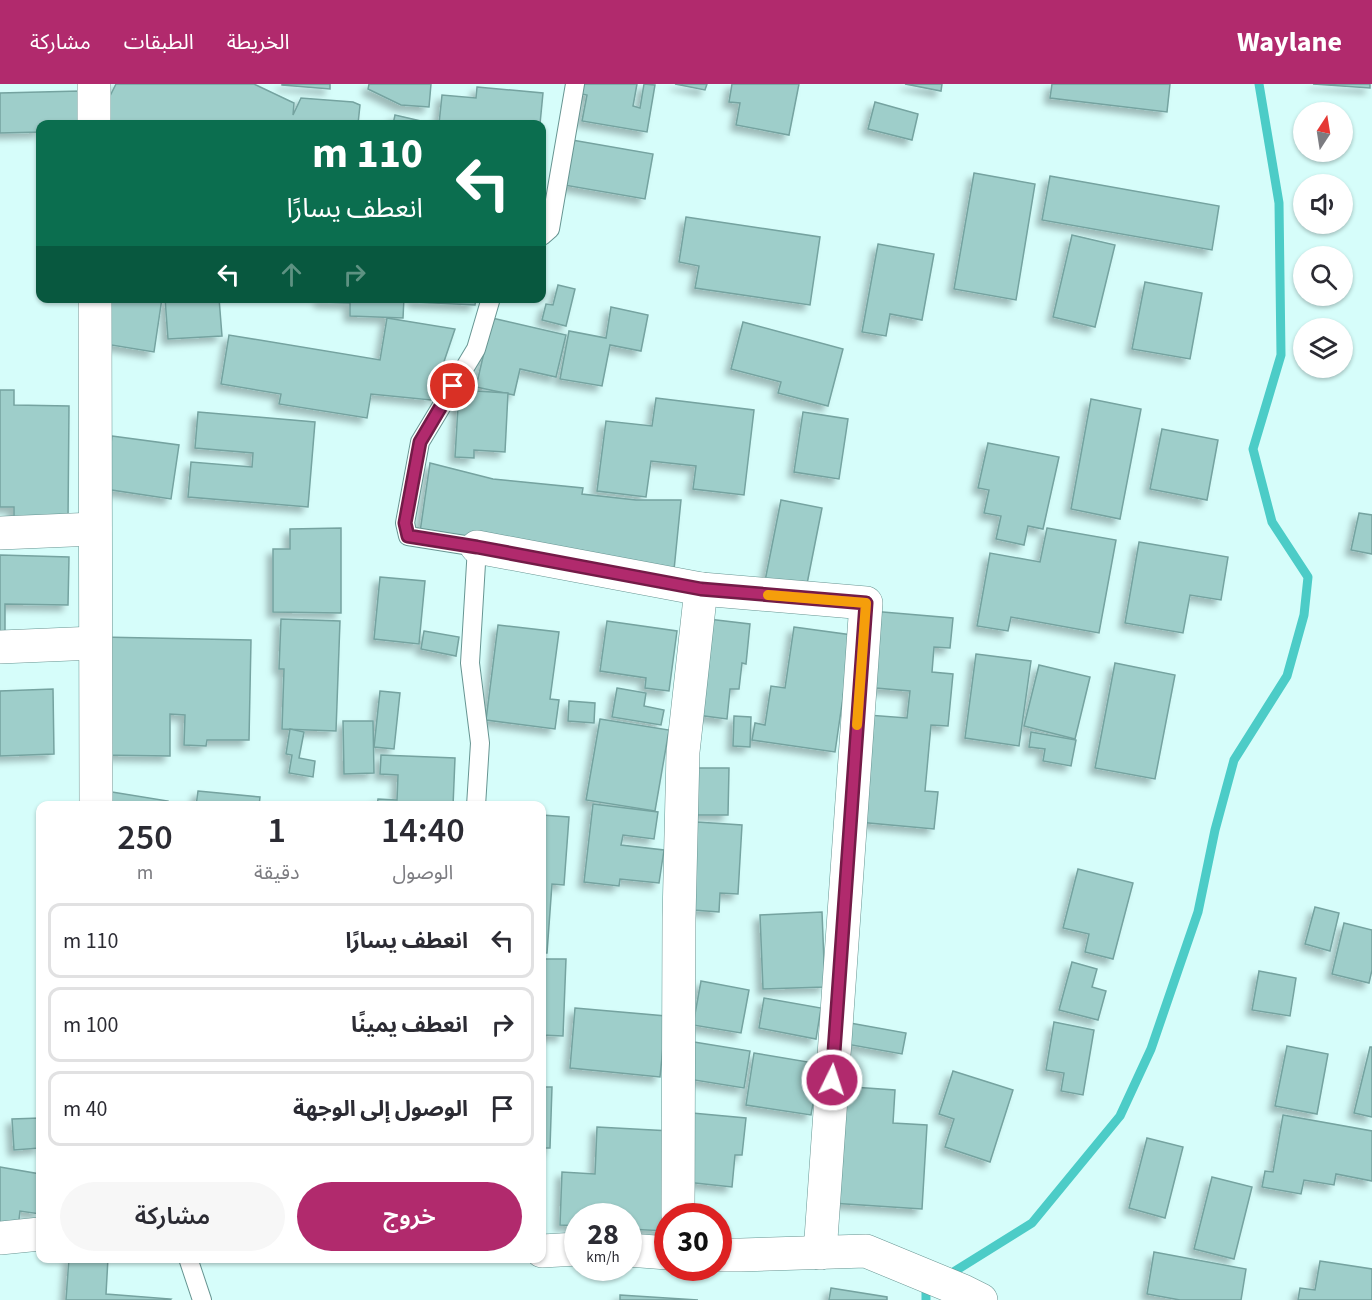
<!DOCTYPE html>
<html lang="ar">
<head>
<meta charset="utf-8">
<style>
	:root { --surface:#fff; --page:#f7f7f7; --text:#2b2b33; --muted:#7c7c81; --line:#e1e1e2; --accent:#b12a6d }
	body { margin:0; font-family:"Source Sans 3","Noto Sans Arabic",sans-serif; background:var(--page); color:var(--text); direction:rtl; height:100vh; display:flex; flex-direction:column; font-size:22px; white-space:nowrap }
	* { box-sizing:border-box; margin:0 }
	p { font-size:20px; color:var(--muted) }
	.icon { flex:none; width:33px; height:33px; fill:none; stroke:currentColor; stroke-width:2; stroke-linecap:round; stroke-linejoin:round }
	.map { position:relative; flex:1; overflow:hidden; direction:ltr }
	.panel { position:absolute; left:36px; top:717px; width:510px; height:462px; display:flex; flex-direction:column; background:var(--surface); border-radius:12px; box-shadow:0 2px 4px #0004; direction:rtl }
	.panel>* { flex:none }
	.banner { position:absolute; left:36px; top:36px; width:510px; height:183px; border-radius:12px; box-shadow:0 2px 4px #0004; direction:rtl; background:#0b6e4f; color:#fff; overflow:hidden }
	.needle { width:39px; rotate:12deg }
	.controls { position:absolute; left:1293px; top:18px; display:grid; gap:12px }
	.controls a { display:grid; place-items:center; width:60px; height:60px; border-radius:50%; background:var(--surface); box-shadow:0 2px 4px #0004; font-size:30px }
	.speed { position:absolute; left:564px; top:1119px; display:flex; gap:12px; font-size:30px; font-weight:700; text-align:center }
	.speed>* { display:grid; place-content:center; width:78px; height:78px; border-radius:50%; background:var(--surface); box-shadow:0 2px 4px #0004; line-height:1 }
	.speed small { font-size:15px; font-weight:400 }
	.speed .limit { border:9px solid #d22; background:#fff; color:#111 }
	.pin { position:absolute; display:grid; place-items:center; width:51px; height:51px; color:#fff; margin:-26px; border:3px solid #fff; border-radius:50%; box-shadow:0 2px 6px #0007 }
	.me { position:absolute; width:66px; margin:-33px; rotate:4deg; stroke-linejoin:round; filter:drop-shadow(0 0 4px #0008) }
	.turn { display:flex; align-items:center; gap:21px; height:126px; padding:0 24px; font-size:27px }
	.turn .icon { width:78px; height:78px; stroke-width:2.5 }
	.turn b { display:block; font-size:42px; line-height:51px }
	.lanes { display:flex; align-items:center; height:57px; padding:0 24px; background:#0003; justify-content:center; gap:30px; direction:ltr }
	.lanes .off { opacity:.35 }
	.eta { display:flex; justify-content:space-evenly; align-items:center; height:102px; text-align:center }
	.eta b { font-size:36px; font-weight:600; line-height:42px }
	.button { display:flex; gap:12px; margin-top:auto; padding:12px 24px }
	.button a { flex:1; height:69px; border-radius:36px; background:var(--accent); color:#fff; font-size:24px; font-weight:600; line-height:69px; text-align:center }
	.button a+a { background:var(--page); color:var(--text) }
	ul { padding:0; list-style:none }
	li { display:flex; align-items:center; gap:18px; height:75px; margin:0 12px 9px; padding:0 12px; border:3px solid var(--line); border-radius:12px }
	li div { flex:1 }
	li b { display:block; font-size:22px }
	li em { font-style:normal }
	header { display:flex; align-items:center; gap:36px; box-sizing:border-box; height:84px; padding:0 30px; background:var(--accent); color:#fff }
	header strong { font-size:28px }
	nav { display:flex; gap:33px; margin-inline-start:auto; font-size:21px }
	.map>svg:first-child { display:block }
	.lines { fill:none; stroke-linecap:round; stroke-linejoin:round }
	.stream { stroke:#4cccc7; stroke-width:9 }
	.building { fill:#9ececa; stroke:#75a3a0; stroke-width:1.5; filter:url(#shadow) }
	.lane-casing { stroke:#679592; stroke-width:20 }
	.street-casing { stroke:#679592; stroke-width:34 }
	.lane { stroke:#fff; stroke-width:18 }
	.street { stroke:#fff; stroke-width:33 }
	.route-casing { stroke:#731b47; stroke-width:15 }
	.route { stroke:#b12a6d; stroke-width:10 }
	.slow { stroke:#f59e0b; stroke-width:10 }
</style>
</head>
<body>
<header>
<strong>Waylane</strong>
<nav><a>الخريطة</a><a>الطبقات</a><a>مشاركة</a></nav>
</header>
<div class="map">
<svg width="1372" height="1216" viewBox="0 0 1372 1216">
	<defs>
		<filter id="shadow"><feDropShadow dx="-5.5" dy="5.5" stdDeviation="3" flood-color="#0004"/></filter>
	</defs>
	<rect width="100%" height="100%" fill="#d6fdfa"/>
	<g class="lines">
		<g class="stream">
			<path d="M 947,1192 L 1032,1139 L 1120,1032 L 1151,965 L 1198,828 L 1215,746 L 1234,676 L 1287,592 L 1304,531 L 1308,493 L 1272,438 L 1253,365 L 1281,271 L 1279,119 L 1259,0"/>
			<path d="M 926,1216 L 926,1205 L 933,1201"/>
		</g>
	</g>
	<g class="building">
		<path d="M 116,0 L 254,0 L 294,19 L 293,31 L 301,14 L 353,18 L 360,21 L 358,40 L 105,40 L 106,20 Z"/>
		<path d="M 282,0 L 330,0 L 330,5 L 282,1 Z"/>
		<path d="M 369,0 L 431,0 L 429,23 L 401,21 L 368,5 Z"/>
		<path d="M 579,0 L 637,0 L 633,22 L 640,24 L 644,0 L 655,1 L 647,48 L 582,37 L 587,11 L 577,9 Z"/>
		<path d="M 675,0 L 707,0 L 705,6 Z"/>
		<path d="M 732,0 L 799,0 L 789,51 L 736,41 L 740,19 L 729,18 Z"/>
		<path d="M 905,0 L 942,0 L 941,7 Z"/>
		<path d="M 1052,0 L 1170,0 L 1167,28 L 1050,14 Z"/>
		<path d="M 1313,0 L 1370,0 L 1370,4 Z"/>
		<path d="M 477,3 L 543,9 L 540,40 L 439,40 L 442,11 L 476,14 Z"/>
		<path d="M 80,7 L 81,40 L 40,40 L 40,48 L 0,49 L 0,9 Z"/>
		<path d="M 875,18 L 918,30 L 912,56 L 868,45 Z"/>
		<path d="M 395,31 L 434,40 L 393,40 Z"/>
		<path d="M 572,56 L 653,70 L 645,115 L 564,101 Z"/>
		<path d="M 974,89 L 1035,100 L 1016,216 L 954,205 Z"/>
		<path d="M 1050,92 L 1219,122 L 1212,166 L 1042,136 Z"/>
		<path d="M 686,133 L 820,153 L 810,221 L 695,204 L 699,182 L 679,178 Z"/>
		<path d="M 1072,151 L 1115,161 L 1095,243 L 1053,233 Z"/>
		<path d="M 878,160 L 934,170 L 922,236 L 890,230 L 886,252 L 862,248 Z"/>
		<path d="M 1145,198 L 1202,209 L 1190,275 L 1132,265 Z"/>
		<path d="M 558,201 L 575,205 L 566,242 L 542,236 L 546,220 L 553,221 Z"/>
		<path d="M 107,214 L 162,214 L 154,268 L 99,259 Z"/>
		<path d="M 165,214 L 219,214 L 222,252 L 168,255 Z"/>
		<path d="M 320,214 L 404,214 L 403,234 L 350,232 L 350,219 L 320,218 Z"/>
		<path d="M 414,214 L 476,214 L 475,221 L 414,218 Z"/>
		<path d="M 611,223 L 648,231 L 641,267 L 610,261 L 602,302 L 560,295 L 569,247 L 606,254 Z"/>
		<path d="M 387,234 L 455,245 L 431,316 L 371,310 L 367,334 L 279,320 L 281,310 L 221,300 L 229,251 L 380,276 Z"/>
		<path d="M 492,234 L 566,251 L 556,293 L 520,285 L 514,311 L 476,303 Z"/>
		<path d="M 743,238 L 843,265 L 828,322 L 778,309 L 781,298 L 731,285 Z"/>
		<path d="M 0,306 L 14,306 L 14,321 L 69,322 L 68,437 L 14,436 L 14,423 L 0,423 Z"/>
		<path d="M 459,306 L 508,309 L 505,368 L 474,366 L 474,374 L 455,373 Z"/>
		<path d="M 656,314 L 754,326 L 744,411 L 693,405 L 696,382 L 651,377 L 646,413 L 597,407 L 606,337 L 652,342 Z"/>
		<path d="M 1091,315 L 1141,325 L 1120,435 L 1071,425 Z"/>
		<path d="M 198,328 L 315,338 L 308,423 L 188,413 L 191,378 L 252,383 L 253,369 L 195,364 Z"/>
		<path d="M 803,328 L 848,335 L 839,395 L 794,388 Z"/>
		<path d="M 1162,345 L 1218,356 L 1207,416 L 1150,405 Z"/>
		<path d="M 112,352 L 179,361 L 171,415 L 105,405 Z"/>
		<path d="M 988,359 L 1059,373 L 1043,445 L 1028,442 L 1024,461 L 996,455 L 1001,432 L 984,429 L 989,406 L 978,404 Z"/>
		<path d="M 430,379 L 493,395 L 583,404 L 582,410 L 636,416 L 681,416 L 674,486 L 420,448 Z"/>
		<path d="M 781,416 L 822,424 L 806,505 L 765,497 Z"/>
		<path d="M 1359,429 L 1372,431 L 1372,470 L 1351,466 Z"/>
		<path d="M 341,444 L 341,529 L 273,528 L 273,465 L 290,465 L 290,445 Z"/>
		<path d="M 1047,444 L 1116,456 L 1099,549 L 1011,533 L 1008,547 L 977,542 L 990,469 L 1040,478 Z"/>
		<path d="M 1139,458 L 1228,473 L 1221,516 L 1190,511 L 1183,549 L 1125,539 Z"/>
		<path d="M 0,471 L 69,473 L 68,521 L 5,520 L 5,562 L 0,561 Z"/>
		<path d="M 380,493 L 425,497 L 419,560 L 374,555 Z"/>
		<path d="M 871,527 L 953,534 L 950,564 L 934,563 L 932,588 L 953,590 L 948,642 L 931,641 L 925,707 L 938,708 L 934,745 L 858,738 L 868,631 L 907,634 L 910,607 L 864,603 Z"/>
		<path d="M 281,535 L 340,537 L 336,647 L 282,645 L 284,585 L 279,585 Z"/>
		<path d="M 708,535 L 750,540 L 746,580 L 742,579 L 739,605 L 730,605 L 727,635 L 697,631 Z"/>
		<path d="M 607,537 L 677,547 L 669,607 L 645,604 L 646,594 L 600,587 Z"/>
		<path d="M 498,541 L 559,548 L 550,615 L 559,616 L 555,645 L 486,636 Z"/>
		<path d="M 794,543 L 852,551 L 835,668 L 752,656 L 755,639 L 765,641 L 771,602 L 785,604 Z"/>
		<path d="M 424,547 L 459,553 L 456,572 L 421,565 Z"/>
		<path d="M 100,553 L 251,556 L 249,656 L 207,656 L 206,662 L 184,661 L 185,631 L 170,630 L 170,672 L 98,671 Z"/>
		<path d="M 976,570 L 1031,577 L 1019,662 L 965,654 Z"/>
		<path d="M 1115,579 L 1175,591 L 1155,695 L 1095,684 Z"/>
		<path d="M 1039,581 L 1090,593 L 1075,655 L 1024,642 Z"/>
		<path d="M 617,604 L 646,609 L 644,622 L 664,626 L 661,641 L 612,633 Z"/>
		<path d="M 53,605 L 54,670 L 0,672 L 0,607 Z"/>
		<path d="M 380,607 L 400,609 L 394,665 L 374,663 Z"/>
		<path d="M 569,617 L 595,619 L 594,639 L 568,637 Z"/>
		<path d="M 734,632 L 751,633 L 750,663 L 733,662 Z"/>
		<path d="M 600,635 L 669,646 L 655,727 L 586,716 Z"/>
		<path d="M 343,637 L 373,637 L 374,689 L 344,690 Z"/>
		<path d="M 290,645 L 304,648 L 299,674 L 315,677 L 313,693 L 289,689 L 292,671 L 286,670 Z"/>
		<path d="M 1031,648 L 1076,656 L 1071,682 L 1043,677 L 1045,665 L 1029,663 Z"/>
		<path d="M 381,671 L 455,674 L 453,722 L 377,722 L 378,715 L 397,716 L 398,691 L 380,690 Z"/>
		<path d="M 698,684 L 729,684 L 728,731 L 697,731 Z"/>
		<path d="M 198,707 L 260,713 L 259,722 L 196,722 Z"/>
		<path d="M 112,708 L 168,717 L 167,722 L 110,722 Z"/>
		<path d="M 593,720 L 658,728 L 654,755 L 623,751 L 621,761 L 664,766 L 659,799 L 620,795 L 619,802 L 584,798 Z"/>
		<path d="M 542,731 L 569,733 L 564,801 L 552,800 L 547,869 L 542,869 Z"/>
		<path d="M 697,738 L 742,741 L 738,810 L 720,809 L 719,828 L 693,826 Z"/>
		<path d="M 1078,785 L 1133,799 L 1113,875 L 1085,868 L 1089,850 L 1063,844 Z"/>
		<path d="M 1315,823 L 1339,829 L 1330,867 L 1305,860 Z"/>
		<path d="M 822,828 L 825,903 L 763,905 L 760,831 Z"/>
		<path d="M 1344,839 L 1372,846 L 1372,886 L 1369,899 L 1332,890 Z"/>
		<path d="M 542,875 L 566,875 L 563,952 L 542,951 Z"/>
		<path d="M 1072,878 L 1097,885 L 1092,903 L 1106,907 L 1098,936 L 1059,926 Z"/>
		<path d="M 1259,887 L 1296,894 L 1290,932 L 1252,926 Z"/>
		<path d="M 701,897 L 749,906 L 741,949 L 693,941 Z"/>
		<path d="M 764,914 L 821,924 L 816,955 L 759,944 Z"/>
		<path d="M 575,924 L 666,932 L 660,993 L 570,984 Z"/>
		<path d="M 1054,938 L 1094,946 L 1083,1011 L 1061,1007 L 1064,989 L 1046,986 Z"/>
		<path d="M 850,939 L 906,949 L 902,970 L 846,960 Z"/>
		<path d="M 694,958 L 750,967 L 744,1004 L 688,995 Z"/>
		<path d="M 1287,962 L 1328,970 L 1317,1030 L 1275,1022 Z"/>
		<path d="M 1370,963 L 1372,963 L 1372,1033 L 1354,1029 Z"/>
		<path d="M 754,969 L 820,980 L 811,1031 L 746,1021 Z"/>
		<path d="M 953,987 L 1013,1006 L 990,1078 L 945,1063 L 954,1035 L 939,1030 Z"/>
		<path d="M 838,1002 L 895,1006 L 893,1039 L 927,1041 L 922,1125 L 831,1119 Z"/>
		<path d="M 542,1003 L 552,1003 L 550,1064 L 542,1064 Z"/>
		<path d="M 692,1029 L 746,1034 L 742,1071 L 735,1071 L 732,1103 L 686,1098 Z"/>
		<path d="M 1283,1031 L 1372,1047 L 1372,1097 L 1336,1090 L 1334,1101 L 1304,1096 L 1301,1110 L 1262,1103 L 1265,1087 L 1273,1088 Z"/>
		<path d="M 40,1034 L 40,1064 L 14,1066 L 12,1035 Z"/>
		<path d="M 597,1043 L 671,1047 L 666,1147 L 628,1145 L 628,1132 L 578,1132 L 578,1142 L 560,1141 L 562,1088 L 595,1090 Z"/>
		<path d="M 1147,1054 L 1183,1063 L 1165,1134 L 1129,1124 Z"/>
		<path d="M 0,1083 L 40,1090 L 40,1130 L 20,1127 L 18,1144 L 0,1140 Z"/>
		<path d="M 1212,1093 L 1252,1103 L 1234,1175 L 1194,1165 Z"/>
		<path d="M 1154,1168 L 1246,1185 L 1241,1216 L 1180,1216 L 1147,1210 Z"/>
		<path d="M 69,1174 L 108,1174 L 106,1210 L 171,1215 L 170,1216 L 66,1216 Z"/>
		<path d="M 1320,1177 L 1372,1185 L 1372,1216 L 1298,1216 L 1300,1204 L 1315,1206 Z"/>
		<path d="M 831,1204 L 887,1213 L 887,1216 L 829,1216 Z"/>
		<path d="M 620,1211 L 698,1216 L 620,1216 Z"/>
	</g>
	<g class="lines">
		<g class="lane-casing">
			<g id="lane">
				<path d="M 542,152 L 550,145 L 575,0"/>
				<path d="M 476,722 L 480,659 L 470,579 L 477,463 L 408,452 L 405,439 L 420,358 L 476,265 L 491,214"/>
				<path d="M 188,1174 L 202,1216"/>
			</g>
		</g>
		<g class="street-casing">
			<g id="street">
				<path d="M 94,0 L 94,40"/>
				<path d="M 95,214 L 96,722"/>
				<path d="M 0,449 L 95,445"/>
				<path d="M 477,463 L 701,505 L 683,668 L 679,834 L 678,1132"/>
				<path d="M 701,505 L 866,519 L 820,1169"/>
				<path d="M 0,563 L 95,559"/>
				<path d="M 0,1154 L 40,1150"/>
				<path d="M 628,1166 L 668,1169"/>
				<path d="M 542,1167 L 578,1165"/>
				<path d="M 718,1171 L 741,1171 L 866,1167 L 963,1207 L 981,1216"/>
			</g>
		</g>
		<use href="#lane" class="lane"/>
		<use href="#street" class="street"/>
	</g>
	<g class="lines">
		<g class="route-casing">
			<path id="route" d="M 453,302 L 420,358 L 405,439 L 408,452 L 477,463 L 701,505 L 866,519 L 832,996"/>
		</g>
		<use href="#route" class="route"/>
		<path class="slow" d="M 768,511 L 866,519 L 857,641"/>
	</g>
</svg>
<div class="controls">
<a><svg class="needle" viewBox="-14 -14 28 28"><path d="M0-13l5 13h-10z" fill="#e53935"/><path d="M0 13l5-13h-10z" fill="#7c7c81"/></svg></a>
<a><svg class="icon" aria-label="sound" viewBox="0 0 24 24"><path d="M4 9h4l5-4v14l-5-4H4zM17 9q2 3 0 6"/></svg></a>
<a><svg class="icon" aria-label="search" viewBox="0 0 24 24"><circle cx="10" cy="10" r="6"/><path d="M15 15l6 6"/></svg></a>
<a><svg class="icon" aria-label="layers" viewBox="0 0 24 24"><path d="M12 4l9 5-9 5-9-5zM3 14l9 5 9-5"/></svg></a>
</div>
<div class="speed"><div>28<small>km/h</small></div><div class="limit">30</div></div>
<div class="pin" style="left:453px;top:302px;background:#d93025"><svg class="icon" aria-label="arrive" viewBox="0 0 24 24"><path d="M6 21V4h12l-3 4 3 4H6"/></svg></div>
<svg class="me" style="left:832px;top:996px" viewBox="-20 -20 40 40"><circle r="17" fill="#b12a6d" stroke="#fff" stroke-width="3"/><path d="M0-11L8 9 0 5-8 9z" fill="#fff"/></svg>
<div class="banner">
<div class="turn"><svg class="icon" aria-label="left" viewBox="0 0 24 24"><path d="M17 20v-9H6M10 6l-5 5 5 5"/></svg><div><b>110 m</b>انعطف يسارًا</div></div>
<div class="lanes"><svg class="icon" aria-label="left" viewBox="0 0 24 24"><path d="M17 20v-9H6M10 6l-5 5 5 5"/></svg><svg class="icon off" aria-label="ahead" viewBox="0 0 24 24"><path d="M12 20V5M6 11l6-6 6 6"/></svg><svg class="icon off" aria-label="right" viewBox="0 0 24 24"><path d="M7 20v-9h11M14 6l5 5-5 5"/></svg></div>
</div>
<section class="panel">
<div class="eta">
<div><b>14:40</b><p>الوصول</p></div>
<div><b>1</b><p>دقيقة</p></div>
<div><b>250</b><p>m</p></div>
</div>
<ul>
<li><svg class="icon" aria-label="left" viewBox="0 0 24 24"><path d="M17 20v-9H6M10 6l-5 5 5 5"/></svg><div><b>انعطف يسارًا</b></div><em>110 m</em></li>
<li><svg class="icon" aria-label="right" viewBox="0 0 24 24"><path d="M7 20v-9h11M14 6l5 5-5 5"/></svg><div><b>انعطف يمينًا</b></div><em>100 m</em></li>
<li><svg class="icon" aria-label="arrive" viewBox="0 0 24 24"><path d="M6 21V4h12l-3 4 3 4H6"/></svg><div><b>الوصول إلى الوجهة</b></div><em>40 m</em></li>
</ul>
<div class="button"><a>خروج</a><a>مشاركة</a></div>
</section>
</div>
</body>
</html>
